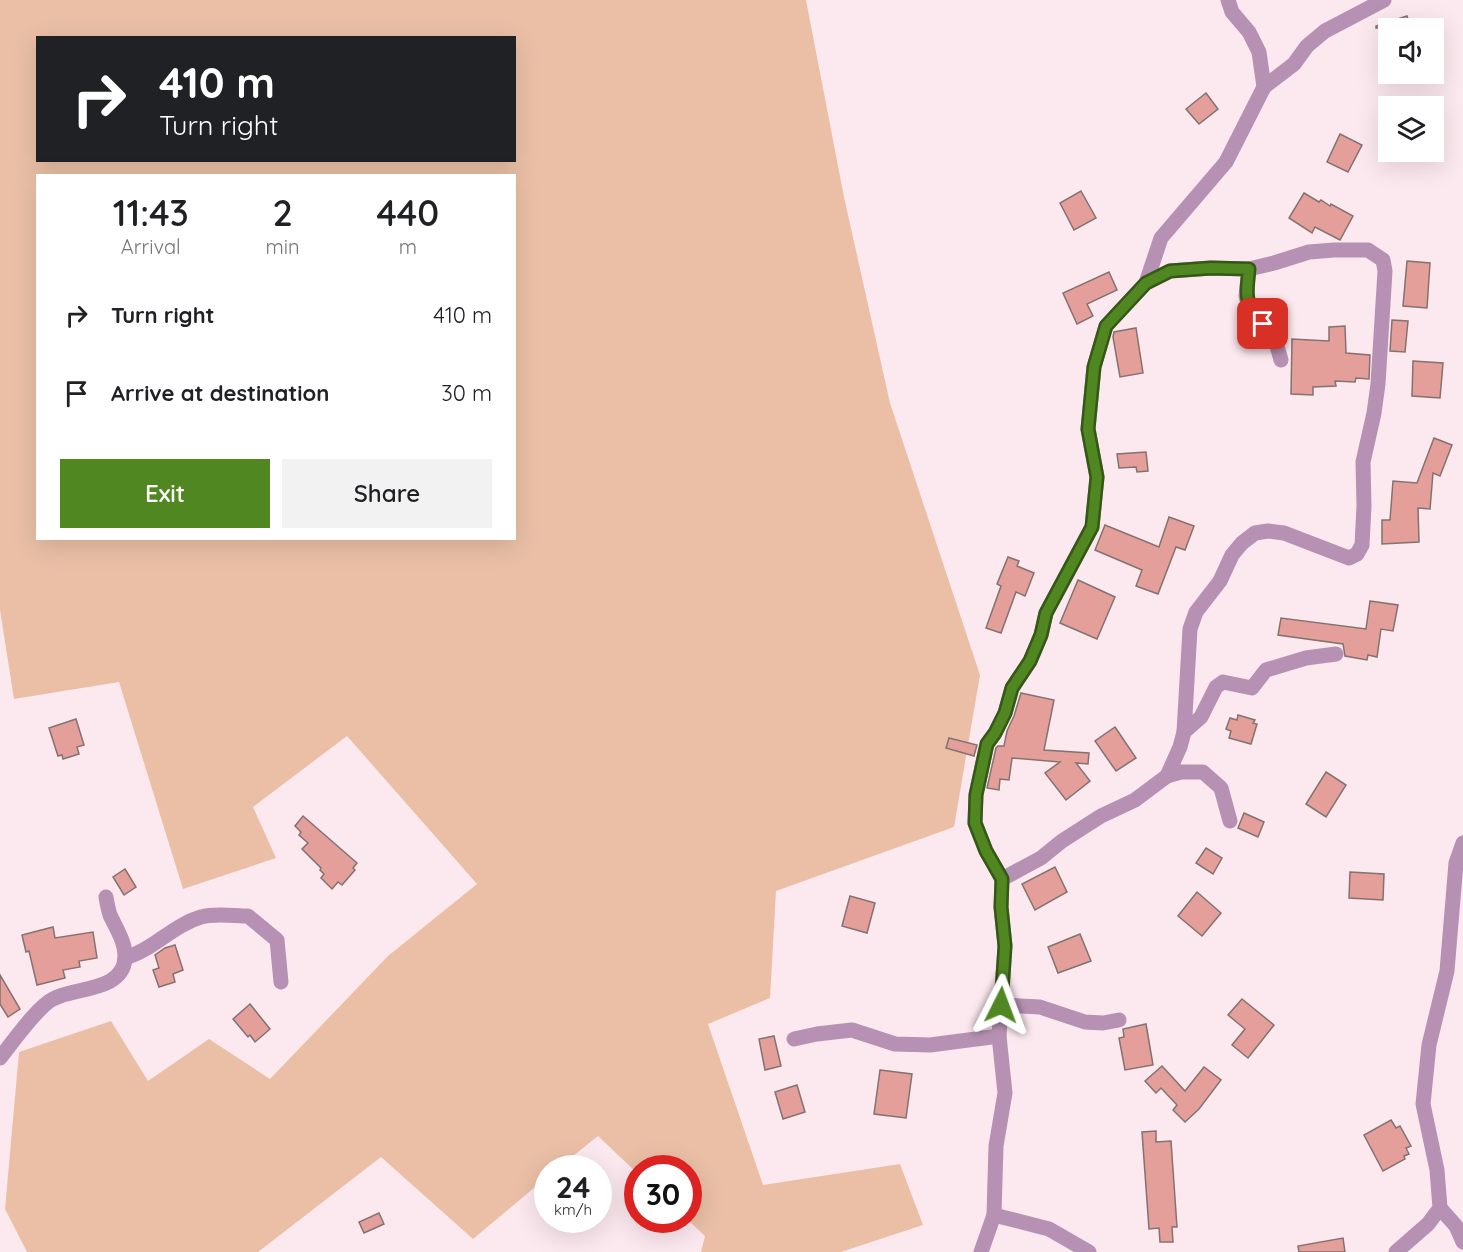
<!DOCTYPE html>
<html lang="en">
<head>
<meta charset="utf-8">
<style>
	:root { --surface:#fff; --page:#f2f2f2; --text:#202124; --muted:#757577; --accent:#508721 }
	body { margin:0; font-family:Quicksand,sans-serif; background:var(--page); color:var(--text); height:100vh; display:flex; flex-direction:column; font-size:22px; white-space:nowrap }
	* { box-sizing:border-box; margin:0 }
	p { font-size:20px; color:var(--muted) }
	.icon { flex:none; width:33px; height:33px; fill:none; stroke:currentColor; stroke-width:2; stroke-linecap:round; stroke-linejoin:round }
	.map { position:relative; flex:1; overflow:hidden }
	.panel { position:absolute; left:36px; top:174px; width:480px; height:366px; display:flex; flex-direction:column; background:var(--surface); border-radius:0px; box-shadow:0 6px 24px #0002 }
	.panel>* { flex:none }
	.guide { position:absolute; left:36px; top:36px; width:480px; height:126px; border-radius:0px; box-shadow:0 6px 24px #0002; background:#202124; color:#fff; overflow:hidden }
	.buttons { position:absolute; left:1378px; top:18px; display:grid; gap:12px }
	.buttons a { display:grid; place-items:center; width:66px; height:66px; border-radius:0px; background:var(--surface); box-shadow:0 6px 24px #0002; font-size:30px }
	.speed { position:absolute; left:534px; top:1155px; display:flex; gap:12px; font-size:30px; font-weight:700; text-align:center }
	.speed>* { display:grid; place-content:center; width:78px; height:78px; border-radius:50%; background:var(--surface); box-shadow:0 6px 24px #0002; line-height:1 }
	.speed small { font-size:15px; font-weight:400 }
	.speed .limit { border:9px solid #d22; background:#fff; color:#111 }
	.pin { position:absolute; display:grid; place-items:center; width:51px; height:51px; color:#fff; margin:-26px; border-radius:12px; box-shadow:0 3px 9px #0006 }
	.me { position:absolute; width:66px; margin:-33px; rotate:3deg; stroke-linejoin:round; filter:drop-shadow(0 0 4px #0008) }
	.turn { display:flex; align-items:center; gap:21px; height:126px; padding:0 24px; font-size:27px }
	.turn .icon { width:78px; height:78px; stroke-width:2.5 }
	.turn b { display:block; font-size:42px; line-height:51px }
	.eta { display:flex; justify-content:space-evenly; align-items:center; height:102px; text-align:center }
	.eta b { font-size:36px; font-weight:600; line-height:42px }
	.primary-button { display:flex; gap:12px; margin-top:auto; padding:12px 24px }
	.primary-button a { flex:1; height:69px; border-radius:0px; background:var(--accent); color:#fff; font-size:24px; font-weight:600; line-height:69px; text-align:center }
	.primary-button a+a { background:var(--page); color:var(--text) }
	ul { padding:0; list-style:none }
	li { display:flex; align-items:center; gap:18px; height:78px; padding:0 24px }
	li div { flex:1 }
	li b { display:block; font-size:22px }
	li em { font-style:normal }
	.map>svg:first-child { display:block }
	.green { fill:#eabfa6; fill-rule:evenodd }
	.building { fill:#e59f9a; stroke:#837270; stroke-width:1.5 }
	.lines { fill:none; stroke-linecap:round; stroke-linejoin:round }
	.minor { stroke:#b691b3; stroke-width:15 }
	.route-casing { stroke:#345815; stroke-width:15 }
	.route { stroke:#508721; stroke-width:10 }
</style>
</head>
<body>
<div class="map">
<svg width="1463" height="1252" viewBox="0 0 1463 1252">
	<rect width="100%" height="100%" fill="#fce9ef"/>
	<path class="green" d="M 0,0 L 806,0 L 844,197 L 890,403 L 980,675 L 954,827 L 776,891 L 770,998 L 708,1024 L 763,1185 L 900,1164 L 923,1225 L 841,1252 L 701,1252 L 705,1236 L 688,1220 L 688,1168 L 638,1168 L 637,1173 L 598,1136 L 558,1168 L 548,1168 L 547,1177 L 473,1239 L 381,1157 L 258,1252 L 27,1252 L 5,1209 L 19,1052 L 111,1021 L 148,1081 L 209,1039 L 270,1079 L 388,956 L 477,884 L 347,736 L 253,807 L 276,858 L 183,889 L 119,682 L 14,699 L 0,610 ZM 38,38 L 514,38 L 514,160 L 38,160 ZM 38,176 L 514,176 L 514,538 L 38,538 Z"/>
	<g class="building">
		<path d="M 1407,16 L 1411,28 L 1376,28 L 1376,26 Z"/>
		<path d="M 1206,93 L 1218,109 L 1199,124 L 1186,109 Z"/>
		<path d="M 1340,134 L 1362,145 L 1348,172 L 1327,162 Z"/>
		<path d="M 1081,191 L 1096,218 L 1074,230 L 1060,203 Z"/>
		<path d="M 1304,193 L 1319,202 L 1321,200 L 1330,206 L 1331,204 L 1353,216 L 1340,240 L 1315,227 L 1312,233 L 1289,218 Z"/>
		<path d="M 1407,261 L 1430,263 L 1427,308 L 1403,306 Z"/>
		<path d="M 1109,272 L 1117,290 L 1087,304 L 1093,316 L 1077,324 L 1063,293 Z"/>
		<path d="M 1392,320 L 1408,321 L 1405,352 L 1390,351 Z"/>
		<path d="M 1345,326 L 1346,353 L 1370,355 L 1369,379 L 1356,378 L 1355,382 L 1335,381 L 1336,386 L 1313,387 L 1313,395 L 1291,394 L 1292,339 L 1329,341 L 1329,327 Z"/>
		<path d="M 1136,328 L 1143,373 L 1120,377 L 1113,337 L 1114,332 Z"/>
		<path d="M 1413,361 L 1443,363 L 1440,398 L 1412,396 Z"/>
		<path d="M 1434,438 L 1452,445 L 1440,476 L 1433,473 L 1430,509 L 1418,508 L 1419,542 L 1382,544 L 1382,520 L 1390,520 L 1393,481 L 1417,483 Z"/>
		<path d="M 1146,452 L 1148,471 L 1137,472 L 1136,467 L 1119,468 L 1117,454 Z"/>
		<path d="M 1169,517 L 1194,526 L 1185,550 L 1176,547 L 1158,594 L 1136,586 L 1142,570 L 1095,550 L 1105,525 L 1159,547 Z"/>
		<path d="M 1008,557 L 1019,561 L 1017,566 L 1034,573 L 1025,596 L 1016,592 L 1001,633 L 986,628 L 1001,586 L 997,584 Z"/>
		<path d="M 1078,580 L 1115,597 L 1097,639 L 1060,623 Z"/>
		<path d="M 1370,601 L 1398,605 L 1393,631 L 1381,629 L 1377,657 L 1368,655 L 1367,660 L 1345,656 L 1343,644 L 1278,635 L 1281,618 L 1366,629 Z"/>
		<path d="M 1021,693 L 1054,700 L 1044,750 L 1089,753 L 1088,764 L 1076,763 L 1090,781 L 1066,800 L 1045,773 L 1060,762 L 1012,758 L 1009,780 L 1000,779 L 999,790 L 987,788 L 996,748 L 998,746 L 1004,746 L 1007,731 L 1014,716 Z"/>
		<path d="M 1238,715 L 1255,720 L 1253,723 L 1257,724 L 1251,744 L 1229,738 L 1231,731 L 1226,729 L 1230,718 L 1237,720 Z"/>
		<path d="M 76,719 L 84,745 L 77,747 L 79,754 L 63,759 L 62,755 L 58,756 L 49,728 Z"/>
		<path d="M 1115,727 L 1136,758 L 1116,771 L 1095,741 Z"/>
		<path d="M 949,738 L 977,745 L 974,756 L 946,748 Z"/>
		<path d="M 1326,772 L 1346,785 L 1326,817 L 1306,804 Z"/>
		<path d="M 1244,813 L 1264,822 L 1258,837 L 1238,828 Z"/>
		<path d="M 303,816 L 357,863 L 353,868 L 355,870 L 342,885 L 338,882 L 332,889 L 321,878 L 324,874 L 320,870 L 321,868 L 302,849 L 308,843 L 299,835 L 301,832 L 295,826 Z"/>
		<path d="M 1206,848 L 1222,858 L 1213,874 L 1196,863 Z"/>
		<path d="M 1055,867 L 1067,892 L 1035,910 L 1022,884 Z"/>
		<path d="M 125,869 L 136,887 L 124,895 L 113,877 Z"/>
		<path d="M 1350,872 L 1384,874 L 1383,900 L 1349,898 Z"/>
		<path d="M 1197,892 L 1221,913 L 1202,936 L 1178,916 Z"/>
		<path d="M 850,896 L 875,903 L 867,933 L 842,926 Z"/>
		<path d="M 53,927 L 55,938 L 93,932 L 97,958 L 79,961 L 80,967 L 63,970 L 65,978 L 37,985 L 29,951 L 26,952 L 22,935 Z"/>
		<path d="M 1080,934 L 1091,961 L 1058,973 L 1048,947 Z"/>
		<path d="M 175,945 L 183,970 L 173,974 L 175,982 L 159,987 L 153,970 L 159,968 L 155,955 L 165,948 Z"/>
		<path d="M 0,975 L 20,1009 L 8,1017 L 0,1004 Z"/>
		<path d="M 1242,999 L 1274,1025 L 1248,1058 L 1232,1045 L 1245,1029 L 1228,1015 Z"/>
		<path d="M 250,1004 L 270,1029 L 255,1042 L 250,1035 L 248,1037 L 233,1019 Z"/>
		<path d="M 1146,1024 L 1153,1065 L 1125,1070 L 1119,1038 L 1124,1037 L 1123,1029 Z"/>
		<path d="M 774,1036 L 781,1066 L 765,1070 L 759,1039 Z"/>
		<path d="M 1162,1066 L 1185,1091 L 1204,1067 L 1221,1080 L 1199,1109 L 1185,1122 L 1173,1110 L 1177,1105 L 1161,1088 L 1156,1093 L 1145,1081 Z"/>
		<path d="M 880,1070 L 912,1074 L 906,1118 L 874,1114 Z"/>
		<path d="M 797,1085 L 805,1112 L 783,1119 L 775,1092 Z"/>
		<path d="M 1391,1120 L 1396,1128 L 1400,1126 L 1411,1146 L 1406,1148 L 1409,1154 L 1404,1156 L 1405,1159 L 1383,1171 L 1364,1135 Z"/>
		<path d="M 1156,1131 L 1156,1142 L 1171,1141 L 1177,1227 L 1172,1227 L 1173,1242 L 1160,1242 L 1159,1228 L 1149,1229 L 1142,1132 Z"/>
		<path d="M 379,1213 L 384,1224 L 364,1233 L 359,1222 Z"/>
		<path d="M 1343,1238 L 1345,1252 L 1299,1252 L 1298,1246 Z"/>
	</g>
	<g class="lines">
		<g class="minor">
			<path d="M 1264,87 L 1294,64 L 1307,46 L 1325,31 L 1384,0"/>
			<path d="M 1249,269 L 1246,296 L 1249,307 L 1263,324 L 1277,346 L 1281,360"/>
			<path d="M 1146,283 L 1170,271 L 1211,268 L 1249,269 L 1274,263 L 1309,252 L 1334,250 L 1368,250 L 1383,260 L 1385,271 L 1378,384 L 1374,413 L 1363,462 L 1364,506 L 1362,545 L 1357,554 L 1349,558 L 1284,533 L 1268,531 L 1255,533 L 1242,543 L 1232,555 L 1220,581 L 1196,612 L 1190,629 L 1184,732"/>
			<path d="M 1167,776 L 1180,747 L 1184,732 L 1201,717 L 1216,687 L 1223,682 L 1252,688 L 1266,670 L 1306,658 L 1336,654"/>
			<path d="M 1002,879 L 1041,858 L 1062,841 L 1101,816 L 1135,800 L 1167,776 L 1181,772 L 1203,772 L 1221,788 L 1230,821"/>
			<path d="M 125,958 C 153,950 173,925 201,917 C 215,913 234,916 248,916 L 277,940 L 281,982"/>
			<path d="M 1001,1005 L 1040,1007 L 1085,1022 L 1103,1023 L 1119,1020"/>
			<path d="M 794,1039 L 817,1034 L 852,1030 L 895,1044 L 930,1045 L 999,1036"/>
			<path d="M 0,1058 C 12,1043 38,1006 53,999 C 74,987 123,992 125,958 C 126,943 116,928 110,915 C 108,909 107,903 106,897"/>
			<path d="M 1440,1208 L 1456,1226 L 1463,1242"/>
			<path d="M 994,1215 L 1049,1229 L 1089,1252"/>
			<path d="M 981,1252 L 994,1215 L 996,1146 L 1005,1093 L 999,1036 L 1005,946 L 1001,907 L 1002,879 L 986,851 L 975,823 L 976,794 L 987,744 L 995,733 L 1005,713 L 1012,688 L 1030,661 L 1041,635 L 1046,613 L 1092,527 L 1097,477 L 1088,429 L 1094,367 L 1106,326 L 1146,283 L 1161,238 L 1226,162 L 1264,87 L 1259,52 L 1249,32 L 1232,12 L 1228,0"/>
			<path d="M 1396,1252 L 1428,1224 L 1440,1208 L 1437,1170 L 1423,1104 L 1429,1045 L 1447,971 L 1456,863 L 1463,843"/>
		</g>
	</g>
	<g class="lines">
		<g class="route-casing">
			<path id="route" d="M 1001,1005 L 1005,946 L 1001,907 L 1002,879 L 986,851 L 975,823 L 976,795 L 987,744 L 995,733 L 1005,713 L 1012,688 L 1030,661 L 1041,635 L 1046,613 L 1092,527 L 1097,477 L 1088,429 L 1094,367 L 1106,326 L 1146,283 L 1170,271 L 1211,268 L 1249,269 C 1246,298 1244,301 1263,324"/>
		</g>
		<use href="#route" class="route"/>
	</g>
</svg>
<div class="buttons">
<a><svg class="icon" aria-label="sound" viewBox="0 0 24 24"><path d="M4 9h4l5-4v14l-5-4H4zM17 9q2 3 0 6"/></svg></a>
<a><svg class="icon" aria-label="layers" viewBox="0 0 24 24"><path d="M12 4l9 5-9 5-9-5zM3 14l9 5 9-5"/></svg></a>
</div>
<div class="speed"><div>24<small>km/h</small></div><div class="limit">30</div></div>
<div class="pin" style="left:1263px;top:324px;background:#d93025"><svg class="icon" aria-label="arrive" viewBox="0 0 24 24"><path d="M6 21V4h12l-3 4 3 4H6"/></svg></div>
<svg class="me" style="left:1001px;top:1005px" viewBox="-20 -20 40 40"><path d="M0-17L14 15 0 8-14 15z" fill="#508721" stroke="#fff" stroke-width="4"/></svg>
<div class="guide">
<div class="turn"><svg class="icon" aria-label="right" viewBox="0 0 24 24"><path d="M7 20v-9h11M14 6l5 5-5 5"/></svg><div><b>410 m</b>Turn right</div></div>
</div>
<section class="panel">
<div class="eta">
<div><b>11:43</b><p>Arrival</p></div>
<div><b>2</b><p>min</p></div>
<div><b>440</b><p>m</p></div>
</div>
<ul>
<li><svg class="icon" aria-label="right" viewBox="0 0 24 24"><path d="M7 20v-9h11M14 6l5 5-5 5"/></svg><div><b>Turn right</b></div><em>410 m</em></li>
<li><svg class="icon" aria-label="arrive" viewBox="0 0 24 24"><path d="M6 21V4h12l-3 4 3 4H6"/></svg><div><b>Arrive at destination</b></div><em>30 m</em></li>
</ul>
<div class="primary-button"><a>Exit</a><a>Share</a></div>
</section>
</div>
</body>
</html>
